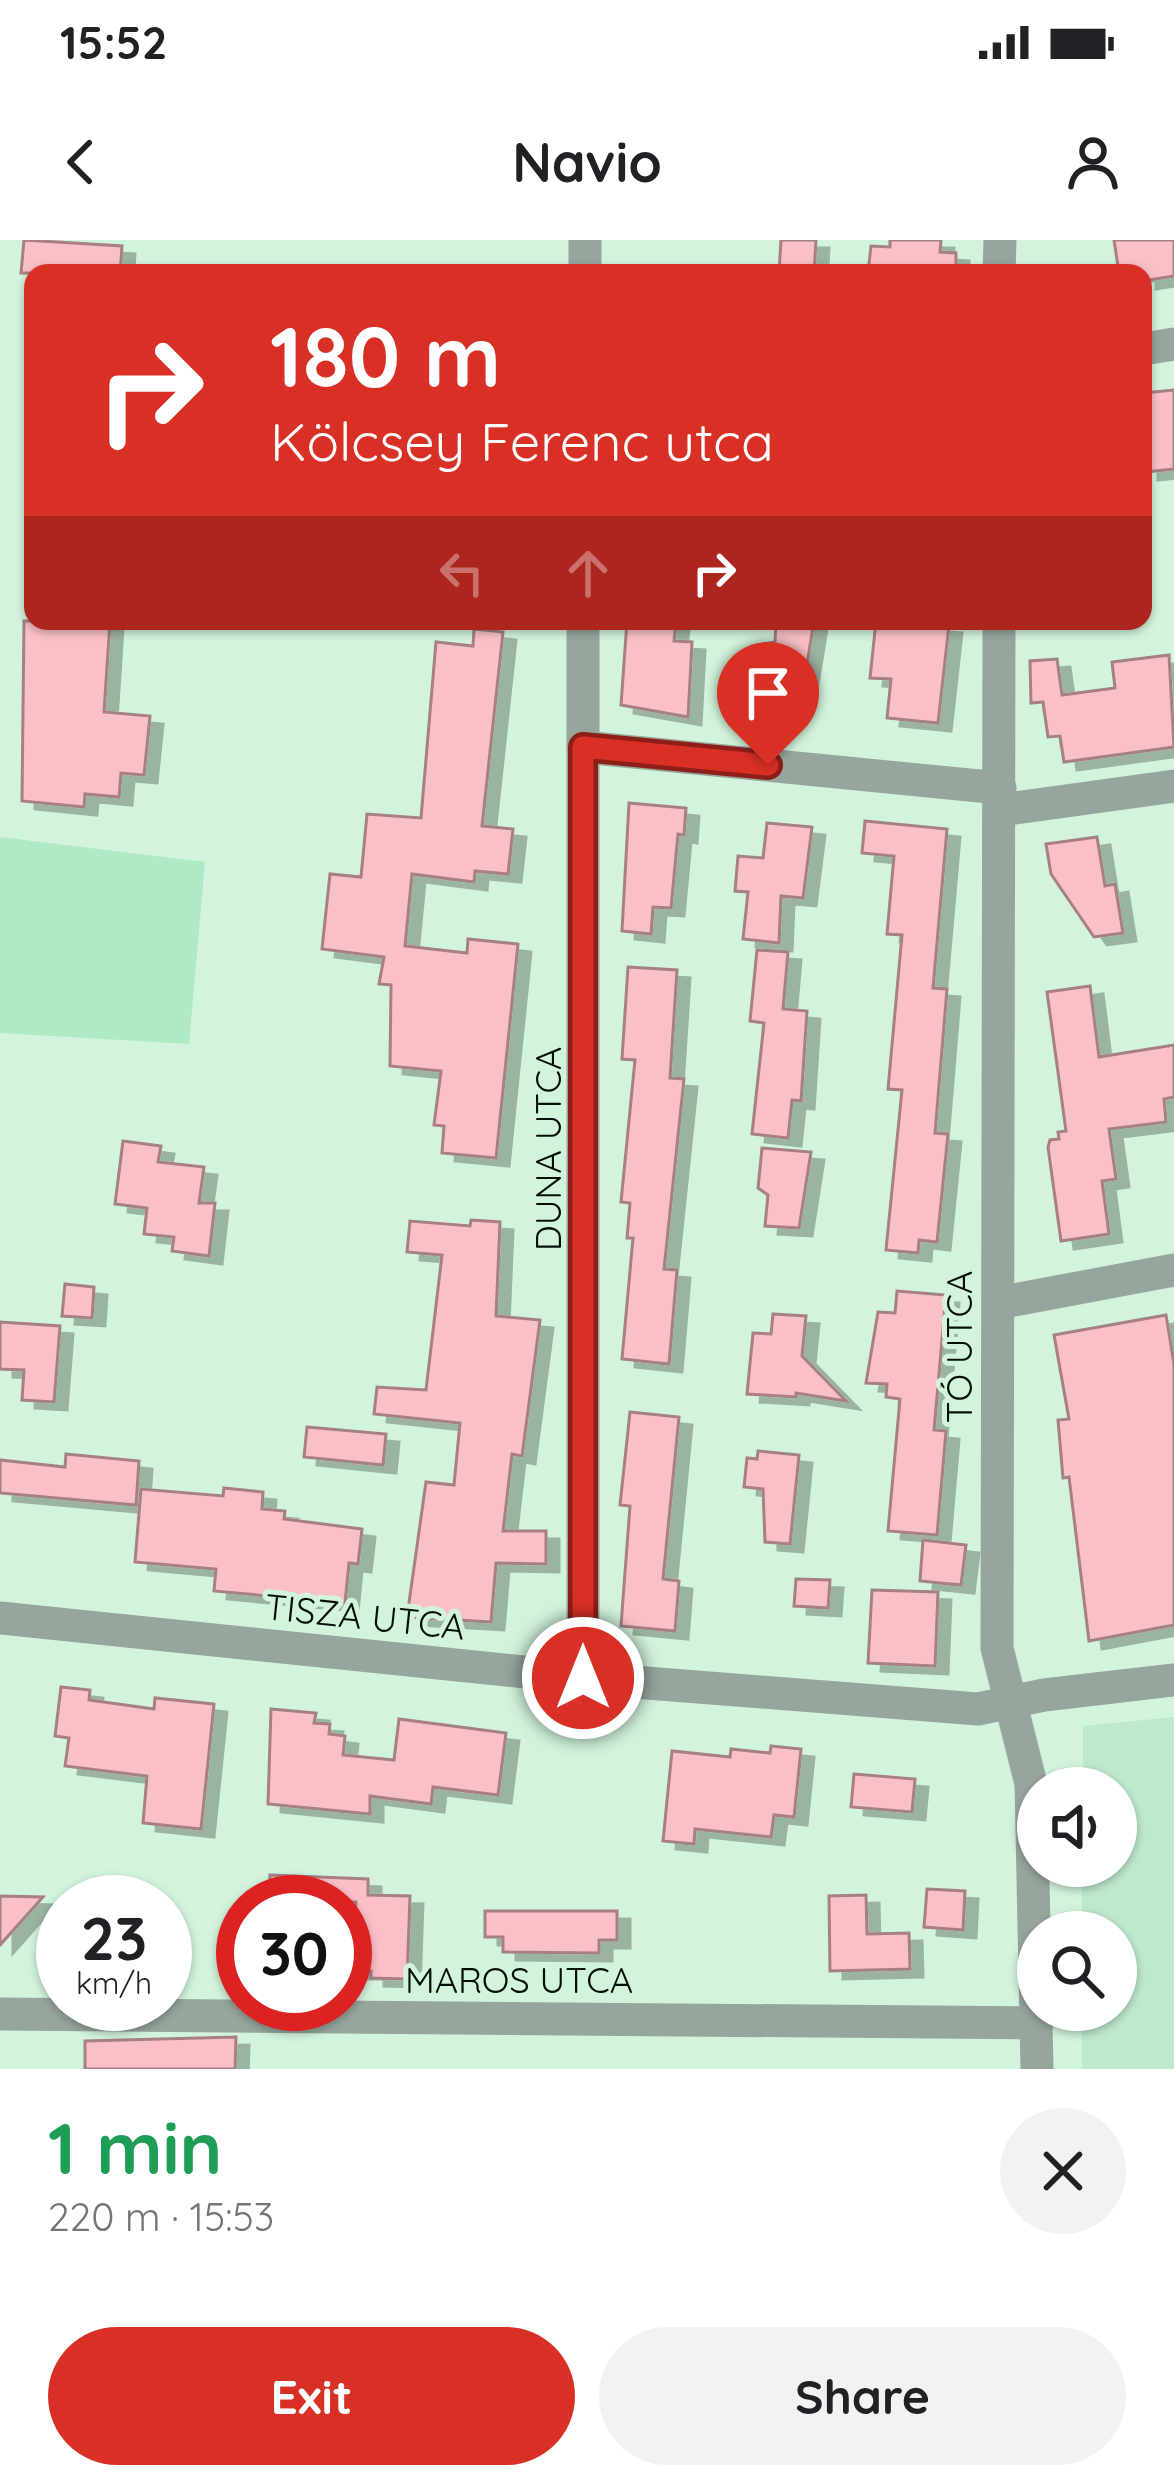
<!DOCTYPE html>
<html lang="en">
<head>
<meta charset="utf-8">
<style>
	:root { --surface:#fff; --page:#f2f2f2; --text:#202124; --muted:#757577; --accent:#d93025 }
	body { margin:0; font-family:Quicksand,sans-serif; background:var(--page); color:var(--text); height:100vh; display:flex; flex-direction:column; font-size:45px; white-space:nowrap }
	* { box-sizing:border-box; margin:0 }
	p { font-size:39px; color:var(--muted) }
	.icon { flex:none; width:66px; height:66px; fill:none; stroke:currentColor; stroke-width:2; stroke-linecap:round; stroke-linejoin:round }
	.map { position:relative; height:1829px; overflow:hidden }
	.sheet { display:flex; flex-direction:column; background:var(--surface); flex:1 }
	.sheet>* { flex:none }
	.banner { position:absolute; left:24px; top:24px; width:1128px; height:366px; border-radius:24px; box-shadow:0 3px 9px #0004; background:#d93025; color:#fff; overflow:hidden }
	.tools { position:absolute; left:1017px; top:1527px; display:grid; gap:24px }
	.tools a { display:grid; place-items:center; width:120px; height:120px; border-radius:50%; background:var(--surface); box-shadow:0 3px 9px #0004; font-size:60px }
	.speed { position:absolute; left:36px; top:1635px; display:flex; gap:24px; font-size:60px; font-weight:700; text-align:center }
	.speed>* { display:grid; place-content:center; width:156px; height:156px; border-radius:50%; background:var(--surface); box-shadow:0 3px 9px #0004; line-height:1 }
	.speed small { font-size:30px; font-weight:400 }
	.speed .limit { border:18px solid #d22; background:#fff; color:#111 }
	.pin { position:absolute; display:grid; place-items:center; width:102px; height:102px; color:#fff; margin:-123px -51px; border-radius:50% 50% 50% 0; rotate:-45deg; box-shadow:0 0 12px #0007 }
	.pin .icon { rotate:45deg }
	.me { position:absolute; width:132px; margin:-66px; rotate:0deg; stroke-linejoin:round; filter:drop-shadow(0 0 9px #0008) }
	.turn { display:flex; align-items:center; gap:42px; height:252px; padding:0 48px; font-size:54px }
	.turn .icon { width:156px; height:156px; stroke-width:2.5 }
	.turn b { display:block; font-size:84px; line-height:102px }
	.lanes { display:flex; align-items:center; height:114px; padding:0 48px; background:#0003; justify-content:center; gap:60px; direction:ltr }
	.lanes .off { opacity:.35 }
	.round { display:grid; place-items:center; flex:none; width:126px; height:126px; border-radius:63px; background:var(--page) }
	.overview { display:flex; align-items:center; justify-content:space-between; height:204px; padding:0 48px }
	h1 { font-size:72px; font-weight:700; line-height:90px; color:#1e9e55 }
	.primary-button { display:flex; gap:24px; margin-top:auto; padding:24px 48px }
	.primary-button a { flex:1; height:138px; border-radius:72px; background:var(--accent); color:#fff; font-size:48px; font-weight:700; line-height:138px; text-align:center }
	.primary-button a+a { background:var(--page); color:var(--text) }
	.status { display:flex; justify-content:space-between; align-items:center; height:84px; padding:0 60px; background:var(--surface); direction:ltr }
	.status svg { height:33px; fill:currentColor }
	header { display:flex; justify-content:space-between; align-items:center; height:156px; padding:0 48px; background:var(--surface); font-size:54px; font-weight:700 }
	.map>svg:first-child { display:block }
	.built { fill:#bfe8cd }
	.green { fill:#b0eac4 }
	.building { fill:#fac0c7; stroke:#a68085; stroke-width:3; filter:url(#shadow) }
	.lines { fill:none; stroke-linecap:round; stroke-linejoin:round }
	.minor { stroke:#97a69c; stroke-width:33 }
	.route-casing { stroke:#8d1f18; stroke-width:30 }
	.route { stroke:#d93025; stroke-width:21 }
	.labels { text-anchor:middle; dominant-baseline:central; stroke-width:10; stroke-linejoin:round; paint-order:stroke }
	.street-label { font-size:36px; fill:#040f08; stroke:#d2f4dd }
</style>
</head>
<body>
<div class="status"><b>15:52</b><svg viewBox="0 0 49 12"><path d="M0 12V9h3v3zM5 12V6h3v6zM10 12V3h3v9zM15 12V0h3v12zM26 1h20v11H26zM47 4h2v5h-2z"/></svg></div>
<header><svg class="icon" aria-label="back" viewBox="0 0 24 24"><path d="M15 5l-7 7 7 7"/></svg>Navio<svg class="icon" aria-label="person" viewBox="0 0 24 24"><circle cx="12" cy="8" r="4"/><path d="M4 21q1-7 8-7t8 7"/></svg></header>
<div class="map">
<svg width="1174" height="1829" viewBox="0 0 1174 1829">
	<defs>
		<filter id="shadow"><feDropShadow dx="13" dy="8" stdDeviation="0" flood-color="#0004"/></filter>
	</defs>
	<rect width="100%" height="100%" fill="#d2f4dd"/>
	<path class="built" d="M 1174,1477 L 1174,1829 L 1082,1829 L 1082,1770 L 1116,1770 L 1116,1692 L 1082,1692 L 1082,1626 L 1116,1626 L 1116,1548 L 1083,1548 L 1083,1486 Z"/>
	<path class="green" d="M 0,597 L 205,622 L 189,804 L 0,793 Z"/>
	<g class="building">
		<path d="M 24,0 L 122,6 L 120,33 L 21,33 Z"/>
		<path d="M 781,0 L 816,0 L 814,33 L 779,33 Z"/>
		<path d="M 890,0 L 941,0 L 940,12 L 956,13 L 956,33 L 868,33 L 871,6 L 890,7 Z"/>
		<path d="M 1114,0 L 1174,0 L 1174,36 L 1143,41 L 1143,33 L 1119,33 Z"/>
		<path d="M 1174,150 L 1174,229 L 1145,232 L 1143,153 Z"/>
		<path d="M 24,381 L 110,381 L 104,472 L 150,476 L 144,535 L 121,533 L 119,557 L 85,554 L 84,567 L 22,561 Z"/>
		<path d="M 627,381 L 676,381 L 674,401 L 692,402 L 688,477 L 621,465 Z"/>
		<path d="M 776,381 L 814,381 L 801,460 L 761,456 L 762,449 L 748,448 L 752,406 L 775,402 Z"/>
		<path d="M 876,381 L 949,385 L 938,483 L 887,478 L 891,439 L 870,438 Z"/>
		<path d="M 474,389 L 503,392 L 482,586 L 513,589 L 508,634 L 475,631 L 474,642 L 412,634 L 405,706 L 467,713 L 468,699 L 518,704 L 496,918 L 442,913 L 444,886 L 434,885 L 441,831 L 390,826 L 391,745 L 379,744 L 384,717 L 322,709 L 330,634 L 361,637 L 367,574 L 421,578 L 436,402 L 473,406 Z"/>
		<path d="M 1169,415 L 1174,507 L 1064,522 L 1060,496 L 1048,497 L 1043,462 L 1031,463 L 1030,421 L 1057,419 L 1062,455 L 1115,448 L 1112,422 Z"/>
		<path d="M 629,563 L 686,568 L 684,595 L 678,594 L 671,668 L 653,667 L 651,694 L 622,691 Z"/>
		<path d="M 865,581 L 947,589 L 933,748 L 947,749 L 935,893 L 948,894 L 937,1002 L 919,1000 L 918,1013 L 886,1010 L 902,850 L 888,849 L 902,695 L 887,694 L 894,616 L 862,613 Z"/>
		<path d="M 767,583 L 812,587 L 803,658 L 781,656 L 779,703 L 743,699 L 748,652 L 735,651 L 738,616 L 763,618 Z"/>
		<path d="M 1097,597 L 1105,646 L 1115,644 L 1123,693 L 1094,697 L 1051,634 L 1046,604 Z"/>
		<path d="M 757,710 L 788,712 L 783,769 L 807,771 L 801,861 L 792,860 L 788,898 L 752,894 L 764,783 L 750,781 Z"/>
		<path d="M 628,727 L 677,730 L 670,838 L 684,839 L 664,1029 L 677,1030 L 669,1124 L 622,1119 L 633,998 L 627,998 L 630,963 L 621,962 L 635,820 L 622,819 Z"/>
		<path d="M 1090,746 L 1099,817 L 1174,805 L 1174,857 L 1164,859 L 1166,882 L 1109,889 L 1116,939 L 1102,941 L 1109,994 L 1061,1001 L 1048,907 L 1050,900 L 1059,899 L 1058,892 L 1066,891 L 1047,752 Z"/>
		<path d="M 123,901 L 161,906 L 158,922 L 204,927 L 199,963 L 215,963 L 209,1016 L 172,1011 L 174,997 L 144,994 L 147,968 L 115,964 Z"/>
		<path d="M 762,908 L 811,912 L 799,988 L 765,986 L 768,955 L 758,948 Z"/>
		<path d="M 471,980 L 500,982 L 496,1076 L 540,1080 L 522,1216 L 512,1214 L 503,1291 L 546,1291 L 546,1324 L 496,1323 L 491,1382 L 407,1377 L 426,1242 L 454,1245 L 460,1183 L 374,1174 L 377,1147 L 426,1150 L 442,1015 L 407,1012 L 410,981 L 470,986 Z"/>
		<path d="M 65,1044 L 94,1047 L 92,1078 L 62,1076 Z"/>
		<path d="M 897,1051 L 946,1055 L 934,1190 L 946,1191 L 937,1295 L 888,1291 L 900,1159 L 886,1157 L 887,1144 L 866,1143 L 878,1072 L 895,1073 Z"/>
		<path d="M 773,1074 L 806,1076 L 802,1116 L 846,1161 L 796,1153 L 796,1157 L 747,1154 L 753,1093 L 771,1094 Z"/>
		<path d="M 1166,1075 L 1174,1124 L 1174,1385 L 1089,1401 L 1069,1237 L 1063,1238 L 1058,1180 L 1069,1179 L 1054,1095 Z"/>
		<path d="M 0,1082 L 60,1086 L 54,1162 L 22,1160 L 24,1130 L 0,1129 Z"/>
		<path d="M 630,1172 L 679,1177 L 663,1339 L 679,1341 L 675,1391 L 621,1386 L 630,1266 L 620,1265 Z"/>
		<path d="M 307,1187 L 386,1194 L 383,1225 L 304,1217 Z"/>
		<path d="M 758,1211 L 799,1215 L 790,1304 L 765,1302 L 763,1249 L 744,1247 L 747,1218 L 757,1219 Z"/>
		<path d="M 66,1214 L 139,1221 L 136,1265 L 0,1253 L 0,1220 L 65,1227 Z"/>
		<path d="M 224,1248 L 263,1252 L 262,1269 L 285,1271 L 284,1279 L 362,1289 L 358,1324 L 349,1323 L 345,1363 L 214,1351 L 216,1329 L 135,1322 L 141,1249 L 223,1256 Z"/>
		<path d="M 923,1300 L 966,1305 L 961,1345 L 920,1341 Z"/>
		<path d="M 796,1339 L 830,1340 L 828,1368 L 794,1366 Z"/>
		<path d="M 872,1350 L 938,1352 L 935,1426 L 868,1423 Z"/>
		<path d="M 61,1447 L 90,1450 L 89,1460 L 154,1469 L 155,1458 L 214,1464 L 201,1589 L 143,1583 L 147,1536 L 65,1526 L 69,1498 L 55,1496 Z"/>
		<path d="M 271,1469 L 316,1473 L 314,1483 L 330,1484 L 329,1494 L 345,1496 L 343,1515 L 394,1520 L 399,1479 L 506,1493 L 498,1555 L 433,1547 L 431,1564 L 370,1556 L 370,1574 L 268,1564 Z"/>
		<path d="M 771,1506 L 801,1509 L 794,1577 L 774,1575 L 771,1597 L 695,1589 L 694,1604 L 663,1601 L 672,1511 L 730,1517 L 731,1509 L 770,1513 Z"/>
		<path d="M 854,1534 L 915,1539 L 912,1572 L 851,1567 Z"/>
		<path d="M 270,1635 L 368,1639 L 368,1655 L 410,1656 L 407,1739 L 371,1738 L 371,1731 L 353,1731 L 356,1662 L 269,1662 Z"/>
		<path d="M 927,1649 L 965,1651 L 963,1690 L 924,1687 Z"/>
		<path d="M 866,1655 L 867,1694 L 909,1693 L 910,1729 L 830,1731 L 829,1656 Z"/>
		<path d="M 0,1656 L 43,1657 L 0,1705 Z"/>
		<path d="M 485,1671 L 617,1671 L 617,1700 L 599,1700 L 599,1713 L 503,1712 L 503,1697 L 485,1697 Z"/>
		<path d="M 236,1797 L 235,1829 L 85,1829 L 85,1801 Z"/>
	</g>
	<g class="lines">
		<g class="minor">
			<path d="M 585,0 L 585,33"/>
			<path d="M 999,33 L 1000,0"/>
			<path d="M 1143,109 L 1174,104"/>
			<path d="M 999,381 L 997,1408 L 1031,1544 L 1037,1829"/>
			<path d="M 583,507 L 1000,548"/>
			<path d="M 1000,570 L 1174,546"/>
			<path d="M 998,1063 L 1174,1030"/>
			<path d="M 0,1378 L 583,1438 L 978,1469 L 1044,1455 L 1174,1440"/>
			<path d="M 583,1438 L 583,381"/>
			<path d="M 0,1774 L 1037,1783"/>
		</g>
	</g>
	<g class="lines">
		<g class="route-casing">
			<path id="route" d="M 583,1438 L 583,507 L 768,525"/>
		</g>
		<use href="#route" class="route"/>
	</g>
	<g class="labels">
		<g class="street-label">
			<text transform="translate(547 909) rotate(-90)">DUNA UTCA</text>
			<text transform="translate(958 1107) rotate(-90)">TÓ UTCA</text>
			<text transform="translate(365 1376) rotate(6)">TISZA UTCA</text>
			<text x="519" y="1739">MAROS UTCA</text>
		</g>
	</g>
</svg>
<div class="tools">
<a><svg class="icon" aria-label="sound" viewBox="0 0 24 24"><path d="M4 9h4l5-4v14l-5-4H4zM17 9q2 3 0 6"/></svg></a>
<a><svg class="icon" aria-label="search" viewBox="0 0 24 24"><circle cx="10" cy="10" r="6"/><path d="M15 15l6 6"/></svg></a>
</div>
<div class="speed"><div>23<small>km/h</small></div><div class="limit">30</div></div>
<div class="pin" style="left:768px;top:525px;background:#d93025"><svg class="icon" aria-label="arrive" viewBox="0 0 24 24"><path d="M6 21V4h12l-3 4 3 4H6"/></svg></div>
<svg class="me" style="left:583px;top:1438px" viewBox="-20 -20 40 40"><circle r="17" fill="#d93025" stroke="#fff" stroke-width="3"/><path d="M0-11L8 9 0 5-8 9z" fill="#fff"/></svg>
<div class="banner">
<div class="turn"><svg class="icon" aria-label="right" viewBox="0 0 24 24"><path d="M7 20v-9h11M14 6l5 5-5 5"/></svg><div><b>180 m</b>Kölcsey Ferenc utca</div></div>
<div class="lanes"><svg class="icon off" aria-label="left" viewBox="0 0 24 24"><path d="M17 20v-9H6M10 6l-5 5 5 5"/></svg><svg class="icon off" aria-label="ahead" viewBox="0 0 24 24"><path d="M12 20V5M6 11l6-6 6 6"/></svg><svg class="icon" aria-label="right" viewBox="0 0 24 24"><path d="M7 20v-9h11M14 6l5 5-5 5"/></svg></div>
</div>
</div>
<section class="sheet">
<div class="overview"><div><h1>1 min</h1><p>220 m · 15:53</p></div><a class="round"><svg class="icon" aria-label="close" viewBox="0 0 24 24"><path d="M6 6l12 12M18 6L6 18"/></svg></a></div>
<div class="primary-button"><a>Exit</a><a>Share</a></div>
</section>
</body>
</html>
